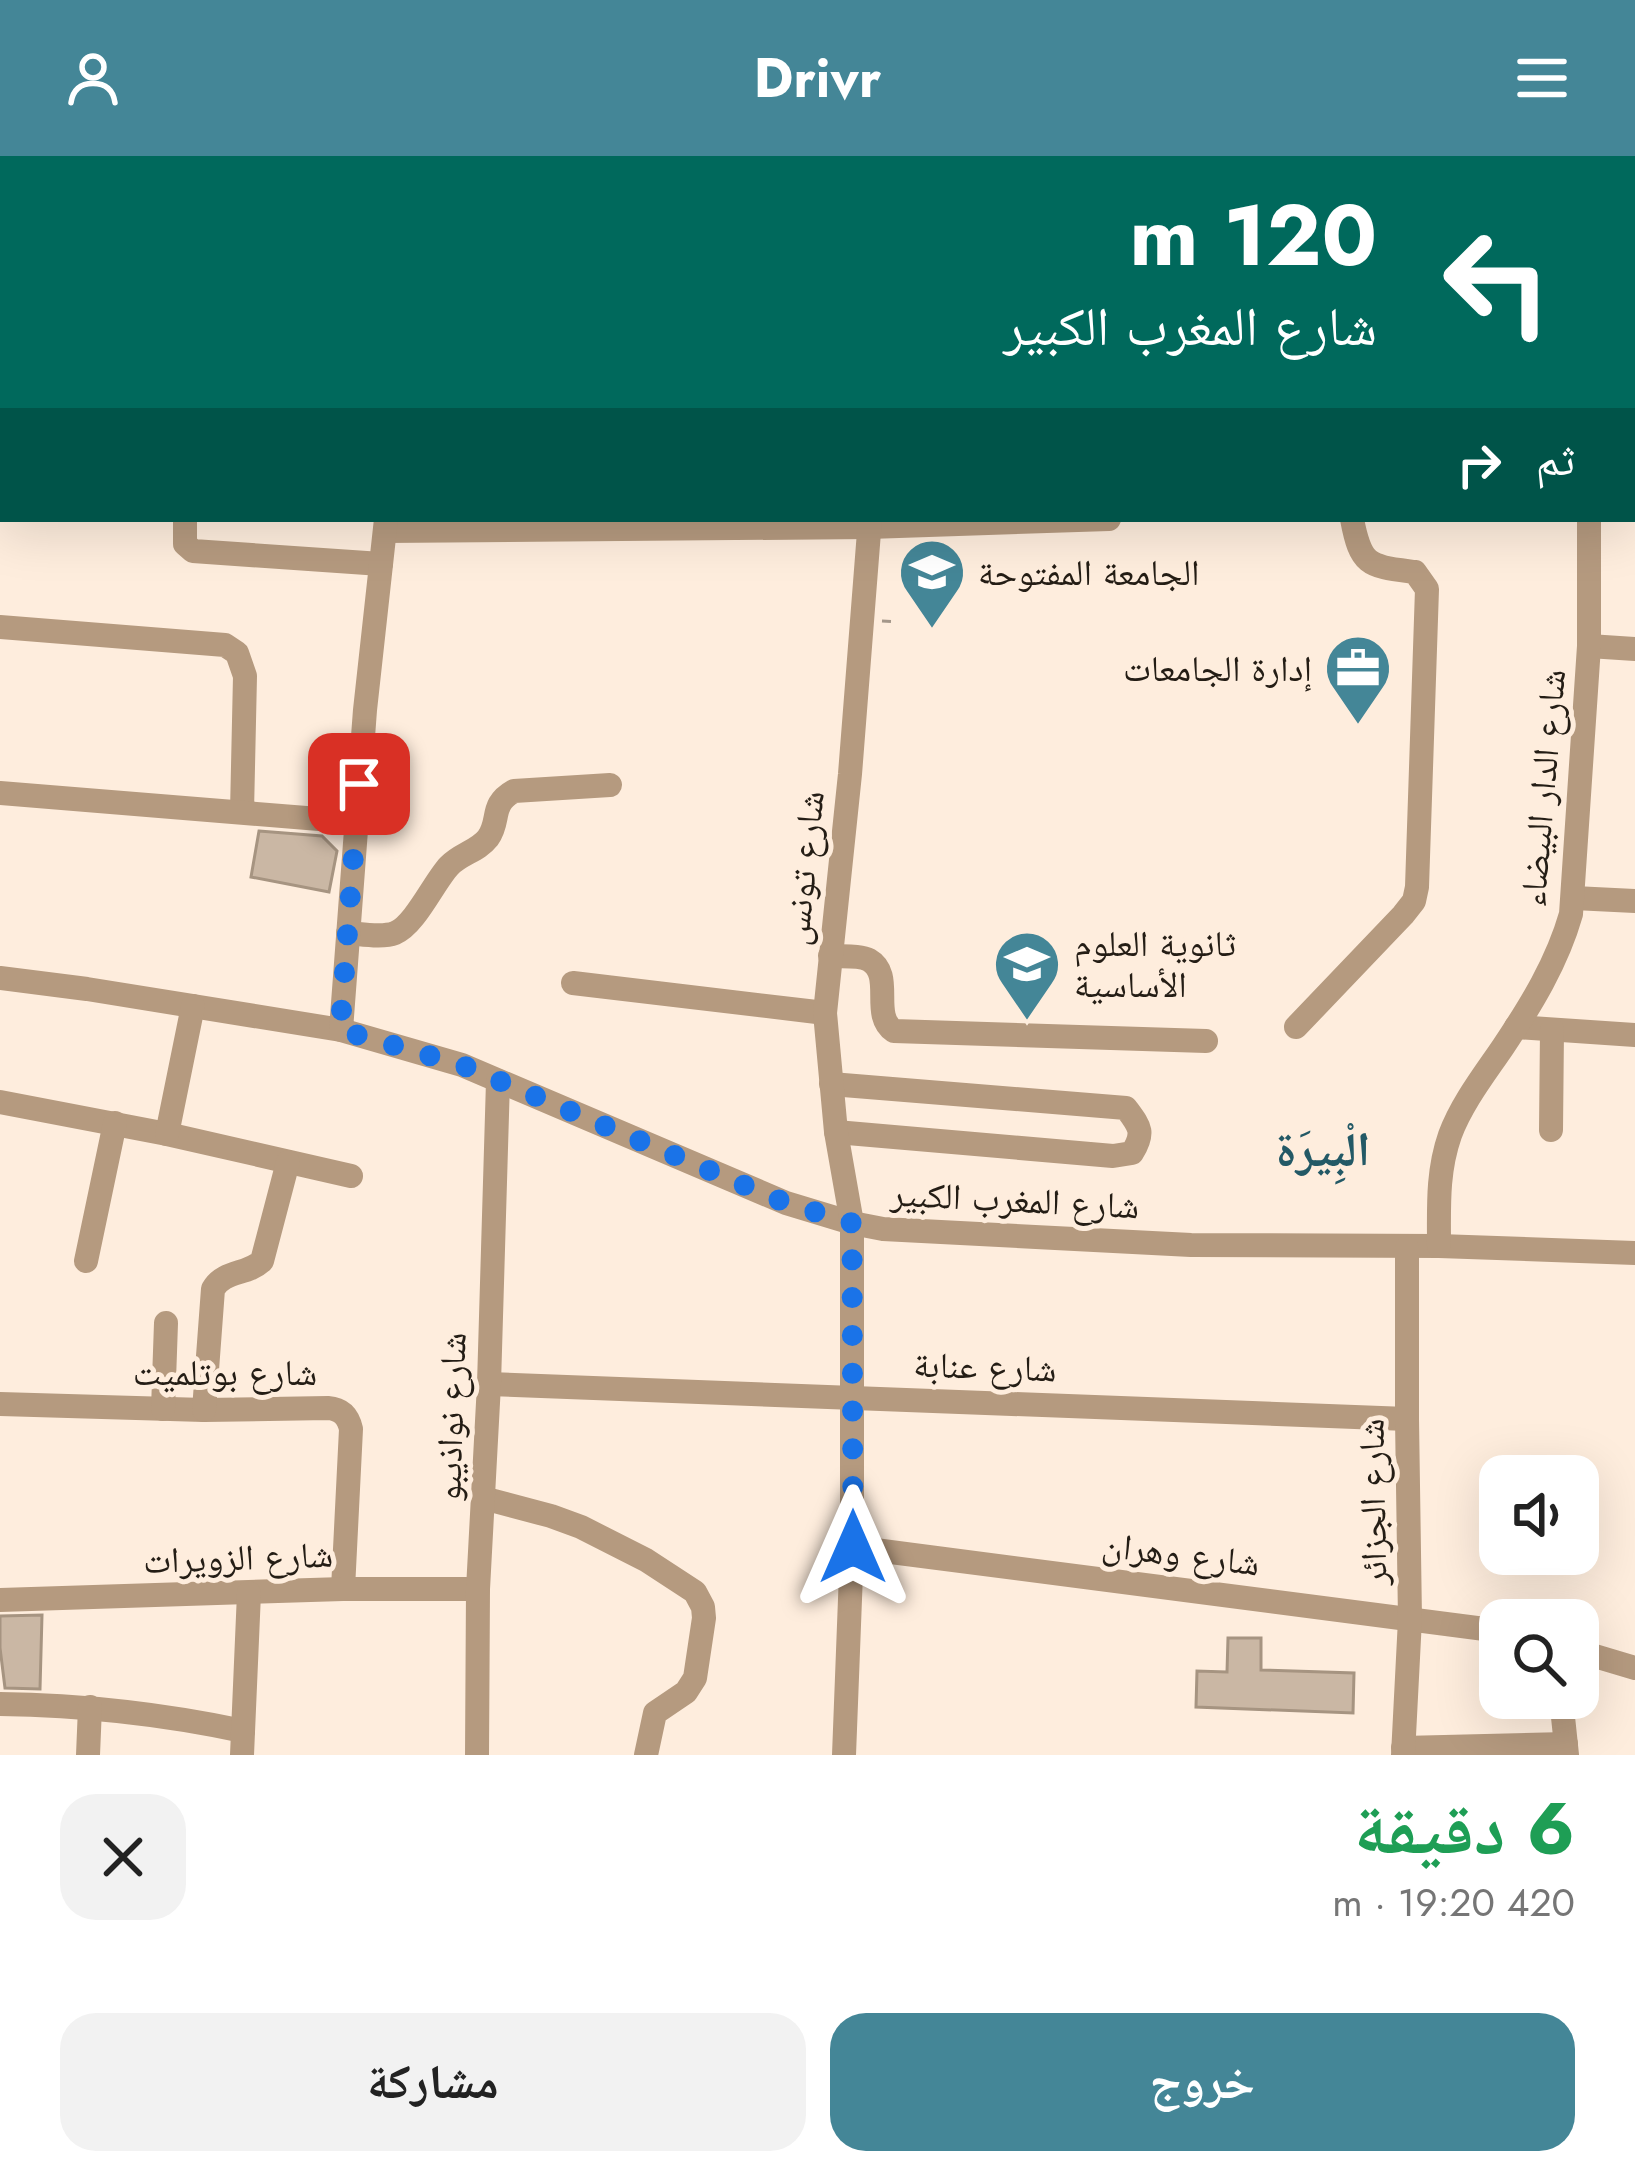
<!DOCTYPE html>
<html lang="ar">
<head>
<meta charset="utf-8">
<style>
	:root { --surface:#fff; --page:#f2f2f2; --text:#222; --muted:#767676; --accent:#448697 }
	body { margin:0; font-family:Jost,"Noto Naskh Arabic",sans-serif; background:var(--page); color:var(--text); direction:rtl; height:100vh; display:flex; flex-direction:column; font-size:45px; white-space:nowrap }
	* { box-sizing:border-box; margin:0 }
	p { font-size:39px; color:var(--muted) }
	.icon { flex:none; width:66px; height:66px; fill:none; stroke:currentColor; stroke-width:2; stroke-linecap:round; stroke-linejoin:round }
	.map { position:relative; height:1599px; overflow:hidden; direction:ltr }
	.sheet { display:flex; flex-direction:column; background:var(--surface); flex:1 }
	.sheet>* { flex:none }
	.guide { position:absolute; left:0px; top:0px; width:1635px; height:366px; box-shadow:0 12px 48px #0002; direction:rtl; background:#00695c; color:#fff; overflow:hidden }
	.controls { position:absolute; left:1479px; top:1299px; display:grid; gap:24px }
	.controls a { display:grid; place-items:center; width:120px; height:120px; border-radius:24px; background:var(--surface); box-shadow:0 12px 48px #0002; font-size:60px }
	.pin { position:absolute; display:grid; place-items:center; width:102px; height:102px; color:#fff; margin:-51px; border-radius:24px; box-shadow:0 6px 18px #0006 }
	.me { position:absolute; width:132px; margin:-66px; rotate:0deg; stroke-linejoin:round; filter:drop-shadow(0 0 9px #0008) }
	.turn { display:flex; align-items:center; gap:42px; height:252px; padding:0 60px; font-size:54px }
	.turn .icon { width:156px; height:156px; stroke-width:2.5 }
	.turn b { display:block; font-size:84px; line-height:102px }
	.then { display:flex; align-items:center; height:114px; padding:0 60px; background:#0003; gap:24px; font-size:45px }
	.round { display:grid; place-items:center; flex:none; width:126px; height:126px; border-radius:36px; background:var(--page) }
	.summary { display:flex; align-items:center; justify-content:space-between; height:204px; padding:0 60px }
	h1 { font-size:72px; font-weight:700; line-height:90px; color:#1e9e55 }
	.cta { display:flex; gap:24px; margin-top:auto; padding:24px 60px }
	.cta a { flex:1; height:138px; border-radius:36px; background:var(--accent); color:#fff; font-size:48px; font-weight:700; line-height:138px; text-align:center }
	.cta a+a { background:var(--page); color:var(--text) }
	header { display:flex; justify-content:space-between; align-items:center; height:156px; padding:0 60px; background:var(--accent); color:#fff; font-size:54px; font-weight:700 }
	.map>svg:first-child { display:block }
	.building { fill:#cab7a4; stroke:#a69481; stroke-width:3 }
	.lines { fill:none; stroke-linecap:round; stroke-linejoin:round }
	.path { stroke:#a4978a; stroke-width:3; stroke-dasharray:9 9; stroke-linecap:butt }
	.minor { stroke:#b59a7f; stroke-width:24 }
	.route { stroke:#1a73e8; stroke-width:21; stroke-dasharray:0 37.8 }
	.labels { text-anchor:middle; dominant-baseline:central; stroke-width:10; stroke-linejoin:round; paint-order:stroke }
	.poi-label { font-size:36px; fill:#241d15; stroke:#feeddd; text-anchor:start }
	.street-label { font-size:36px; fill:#241d15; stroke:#feeddd }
	.district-label { font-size:48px; font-weight:bold; fill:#235966; stroke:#feeddd }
</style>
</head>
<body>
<header><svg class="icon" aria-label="menu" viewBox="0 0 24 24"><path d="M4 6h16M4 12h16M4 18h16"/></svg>Drivr<svg class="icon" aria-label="person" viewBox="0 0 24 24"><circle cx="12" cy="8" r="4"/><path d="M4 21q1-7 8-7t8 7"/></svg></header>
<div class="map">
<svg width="1635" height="1599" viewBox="0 0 1635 1599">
	<rect width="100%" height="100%" fill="#feeddd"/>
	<g class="building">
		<path d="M 259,675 L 322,680 L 337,695 L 329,736 L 251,721 Z"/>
		<path d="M 42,1459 L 40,1533 L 5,1532 L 0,1492 L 0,1460 Z"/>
		<path d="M 1228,1482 L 1261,1482 L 1261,1514 L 1354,1517 L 1353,1557 L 1196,1551 L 1197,1515 L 1227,1516 Z"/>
	</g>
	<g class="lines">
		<path class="path" d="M 882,465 L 898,466"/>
		<g class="minor">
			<path d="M 936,0 L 954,3"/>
			<path d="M 417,3 L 417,0"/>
			<path d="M 902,3 L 902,0"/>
			<path d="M 1055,3 L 1055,0"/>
			<path d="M 1265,3 L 1265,0"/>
			<path d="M 1598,3 L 1598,0"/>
			<path d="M 1632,206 L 1635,207"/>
			<path d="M 185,363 L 185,388 L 193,395 L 381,408"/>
			<path d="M 385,375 L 869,371 L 1109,363"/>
			<path d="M 0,471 L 225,489 L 237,497 L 245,520 L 242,656"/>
			<path d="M 1589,490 L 1635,493"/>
			<path d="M 0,637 L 356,666"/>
			<path d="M 1574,742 L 1635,745"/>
			<path d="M 348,777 C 362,778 382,782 395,777 C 415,769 434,726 449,710 C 460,698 478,695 488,682 C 501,664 489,649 514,635 L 610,629"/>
			<path d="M 830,800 C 841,801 860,799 869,804 C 895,819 870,859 894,875 L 1206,885"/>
			<path d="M 0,822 L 87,833 L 341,874 L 462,909 L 786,1047 L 852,1067 L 883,1073 L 1191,1089 L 1439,1090 L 1635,1097"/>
			<path d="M 573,827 L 825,857"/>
			<path d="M 1296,871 L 1403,759 L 1414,745 L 1417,731 L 1427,433 L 1415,416 C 1369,410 1361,411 1352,363"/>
			<path d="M 1516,871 L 1635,879"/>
			<path d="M 341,874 L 365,554 L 386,363"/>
			<path d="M 831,928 L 1126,952 C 1140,971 1145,976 1132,997 L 1113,1000 L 836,976"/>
			<path d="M 0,946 L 167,978 L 351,1020"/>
			<path d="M 1551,974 L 1552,874"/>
			<path d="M 167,978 L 193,850"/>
			<path d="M 1439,1090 C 1439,1052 1437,1016 1450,979 C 1462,947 1484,919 1503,891 C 1531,849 1557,807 1571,758 L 1589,490 L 1589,363"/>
			<path d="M 86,1105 L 115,967"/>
			<path d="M 489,1228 L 1407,1263"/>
			<path d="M 0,1248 L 204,1254 L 328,1252 C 341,1253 348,1260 351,1273 L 343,1433"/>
			<path d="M 163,1253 L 166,1167"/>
			<path d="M 204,1254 L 213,1133 C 224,1114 247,1119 262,1105 L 288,1006"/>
			<path d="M 483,1342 L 551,1360 L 581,1371 L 646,1404 L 695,1436 L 703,1451 L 704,1462 L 695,1522 L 686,1536 L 655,1557 L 646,1599"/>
			<path d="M 852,1391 L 1500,1475"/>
			<path d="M 0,1444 L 343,1433 L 478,1433"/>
			<path d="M 1578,1495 L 1635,1512"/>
			<path d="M 1561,1542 L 1567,1599"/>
			<path d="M 0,1548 C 82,1549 163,1558 243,1575"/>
			<path d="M 1403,1592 L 1566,1588"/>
			<path d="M 88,1599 L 90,1551"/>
			<path d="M 242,1599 L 249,1437"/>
			<path d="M 477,1599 L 478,1433 L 489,1228 L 498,925"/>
			<path d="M 844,1599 L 852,1391 L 852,1067 L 836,976 L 825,857 L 850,618 L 870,363"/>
			<path d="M 1403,1599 L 1410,1463 L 1407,1263 L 1407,1092"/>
		</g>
	</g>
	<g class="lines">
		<path class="route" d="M 359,628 L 340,874 L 462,909 L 786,1047 L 852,1067 L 853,1391"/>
	</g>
	<defs>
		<g id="school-pin" transform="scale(3.45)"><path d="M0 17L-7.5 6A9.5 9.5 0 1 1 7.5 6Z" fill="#448697" stroke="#feeddd"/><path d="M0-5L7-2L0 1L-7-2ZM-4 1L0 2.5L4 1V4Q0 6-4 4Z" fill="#fff"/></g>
		<g id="office-pin" transform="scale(3.45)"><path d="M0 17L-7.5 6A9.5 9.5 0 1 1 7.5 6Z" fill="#448697" stroke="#feeddd"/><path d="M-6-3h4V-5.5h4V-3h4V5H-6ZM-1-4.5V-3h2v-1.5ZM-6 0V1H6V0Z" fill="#fff"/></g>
	</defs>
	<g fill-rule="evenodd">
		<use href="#school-pin" x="932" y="416"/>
		<use href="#office-pin" x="1358" y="512"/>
		<use href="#school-pin" x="1027" y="808"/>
	</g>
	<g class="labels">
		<g class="poi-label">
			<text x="978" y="416">الجامعة المفتوحة</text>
			<text x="1312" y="512" text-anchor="end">إدارة الجامعات</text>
			<text x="1074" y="787">ثانوية العلوم<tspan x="1074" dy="41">الأساسية</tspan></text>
		</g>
		<g class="street-label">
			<text transform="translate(1542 632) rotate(-85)">شارع الدار البيضاء</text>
			<text transform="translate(803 712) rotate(-84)">شارع تونس</text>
			<text transform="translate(1015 1043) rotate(3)">شارع المغرب الكبير</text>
			<text transform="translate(985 1210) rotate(2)">شارع عنابة</text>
			<text x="225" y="1216">شارع بوتلميت</text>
			<text transform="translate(450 1261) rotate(-88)">شارع نواذيبو</text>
			<text transform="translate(1372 1346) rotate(-91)">شارع الجزائر</text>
			<text transform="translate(1181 1397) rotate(7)">شارع وهران</text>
			<text transform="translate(238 1401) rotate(-2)">شارع الزويرات</text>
		</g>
		<g class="district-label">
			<text x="1323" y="993">الْبِيرَة</text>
		</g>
	</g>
</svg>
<div class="controls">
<a><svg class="icon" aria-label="sound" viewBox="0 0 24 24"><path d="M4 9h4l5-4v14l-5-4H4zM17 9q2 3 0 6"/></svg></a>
<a><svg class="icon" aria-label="search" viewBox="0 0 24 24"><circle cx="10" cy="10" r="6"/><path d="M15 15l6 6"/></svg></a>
</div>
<div class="pin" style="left:359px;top:628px;background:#d93025"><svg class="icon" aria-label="arrive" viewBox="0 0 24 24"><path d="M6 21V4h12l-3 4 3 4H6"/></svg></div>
<svg class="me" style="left:853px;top:1391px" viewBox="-20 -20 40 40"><path d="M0-17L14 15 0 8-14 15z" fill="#1a73e8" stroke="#fff" stroke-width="4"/></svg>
<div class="guide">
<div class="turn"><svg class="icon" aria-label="left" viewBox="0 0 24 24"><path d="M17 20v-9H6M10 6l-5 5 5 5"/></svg><div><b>120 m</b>شارع المغرب الكبير</div></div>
<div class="then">ثم<svg class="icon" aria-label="right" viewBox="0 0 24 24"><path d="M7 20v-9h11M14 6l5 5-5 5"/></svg></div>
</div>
</div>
<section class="sheet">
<div class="summary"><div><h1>6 دقيقة</h1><p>420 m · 19:20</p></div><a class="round"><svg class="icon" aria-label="close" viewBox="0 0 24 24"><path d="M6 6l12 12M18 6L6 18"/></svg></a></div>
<div class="cta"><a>خروج</a><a>مشاركة</a></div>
</section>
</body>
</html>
